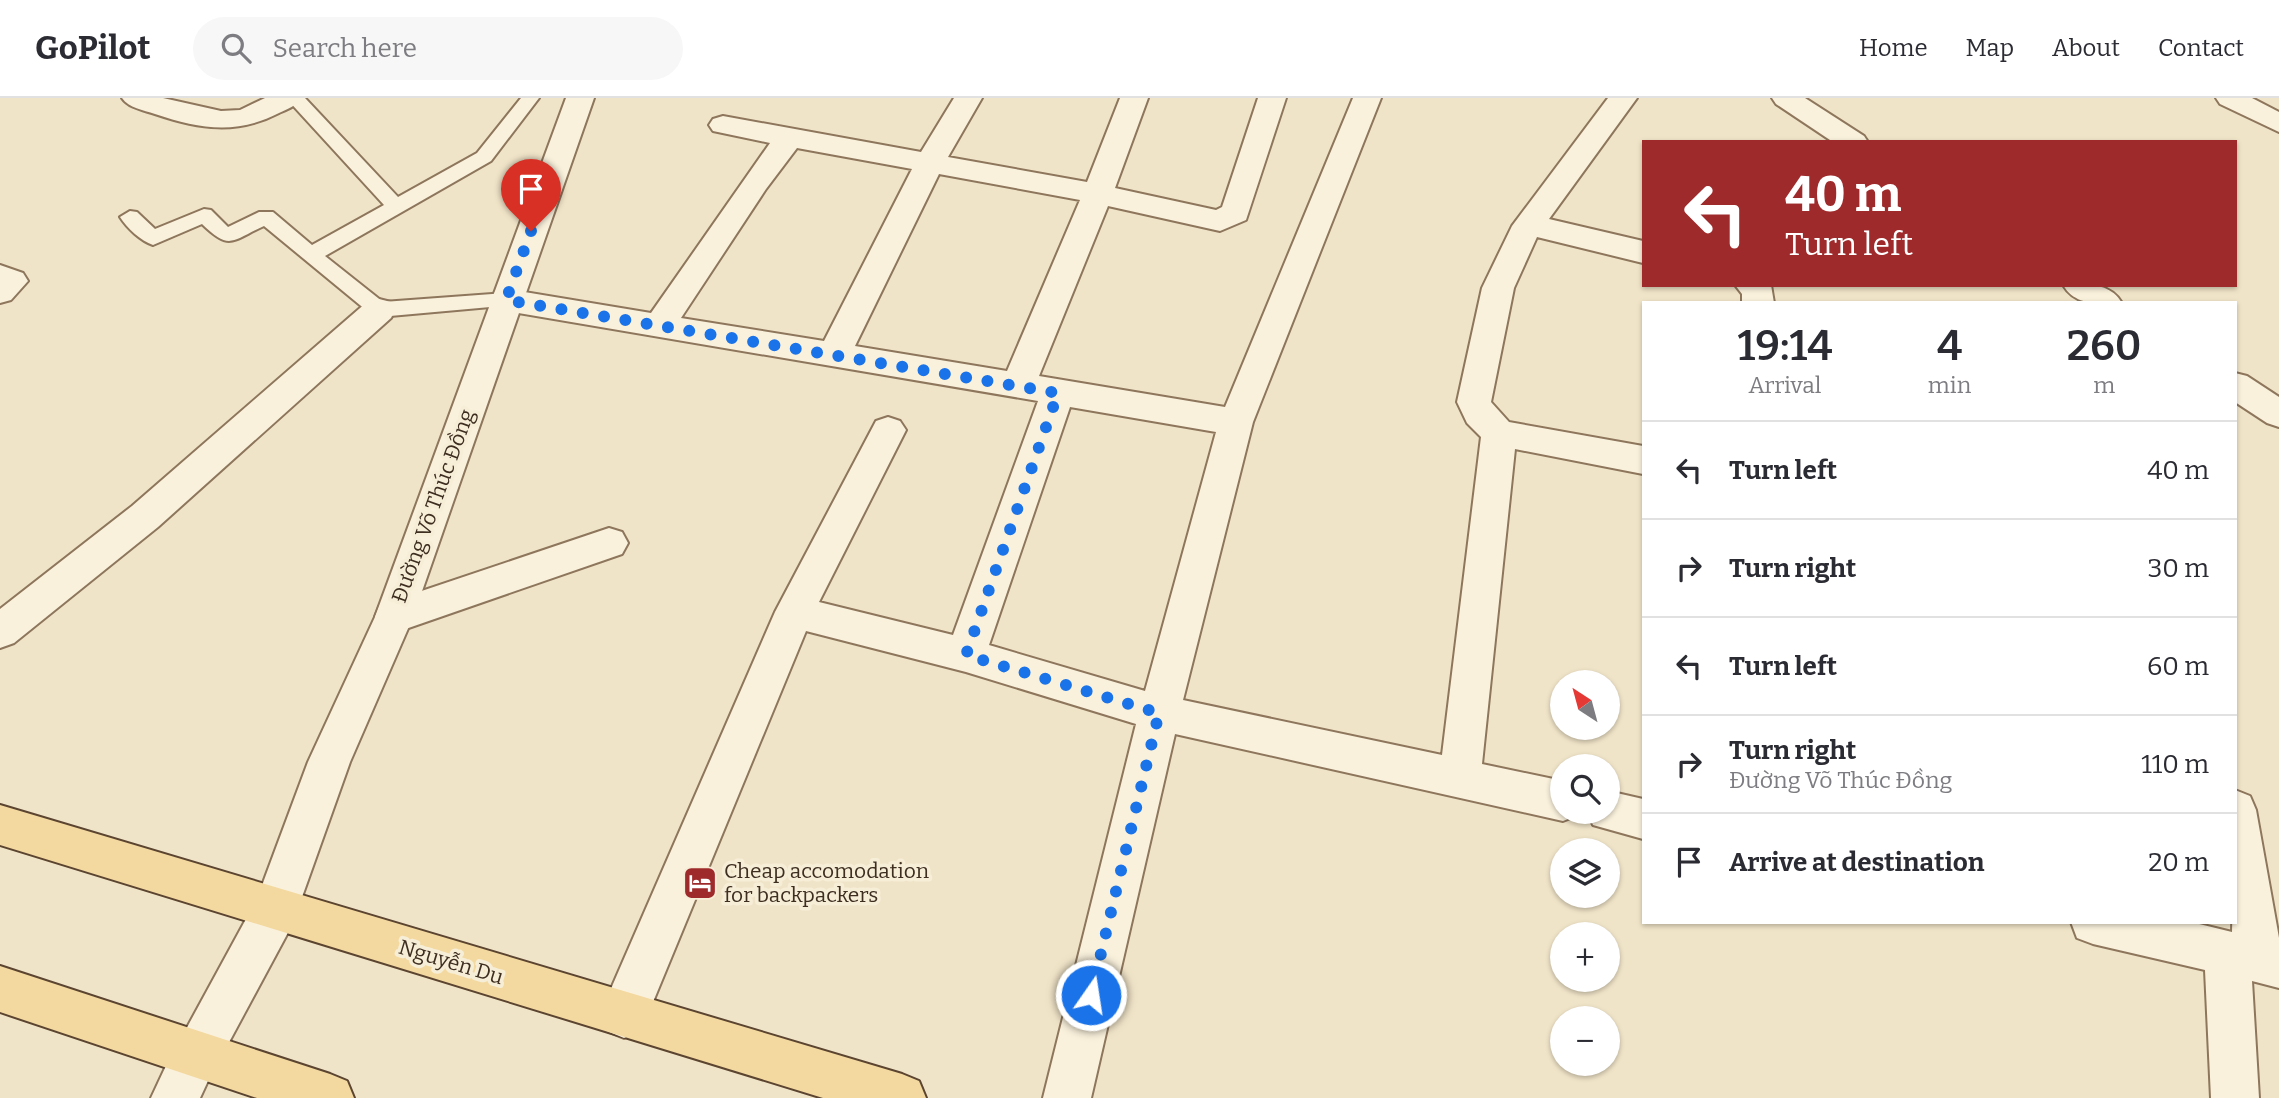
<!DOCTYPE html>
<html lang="en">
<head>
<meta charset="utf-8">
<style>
	:root { --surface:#fff; --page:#f7f7f7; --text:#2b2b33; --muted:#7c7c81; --line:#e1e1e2 }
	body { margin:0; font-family:Bitter,serif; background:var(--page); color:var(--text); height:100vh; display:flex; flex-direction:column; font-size:26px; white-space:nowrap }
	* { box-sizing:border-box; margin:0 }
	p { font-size:23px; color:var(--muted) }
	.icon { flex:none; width:38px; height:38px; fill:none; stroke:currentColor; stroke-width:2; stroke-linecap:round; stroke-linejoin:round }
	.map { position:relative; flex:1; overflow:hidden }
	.sheet { position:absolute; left:1642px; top:203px; width:595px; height:623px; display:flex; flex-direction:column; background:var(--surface); border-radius:0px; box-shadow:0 2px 5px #0004 }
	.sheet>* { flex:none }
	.top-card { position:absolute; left:1642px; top:42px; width:595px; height:147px; border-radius:0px; box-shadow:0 2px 5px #0004; background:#9e2a2b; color:#fff; overflow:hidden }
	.needle { width:46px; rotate:324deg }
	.controls { position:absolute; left:1550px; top:572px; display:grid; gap:14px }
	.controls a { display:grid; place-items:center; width:70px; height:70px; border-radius:50%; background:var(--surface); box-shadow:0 2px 5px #0004; font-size:35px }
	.pin { position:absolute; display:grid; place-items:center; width:60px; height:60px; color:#fff; margin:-72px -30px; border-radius:50% 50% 50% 0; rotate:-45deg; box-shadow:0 0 7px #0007 }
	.pin .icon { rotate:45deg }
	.me { position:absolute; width:77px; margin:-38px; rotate:13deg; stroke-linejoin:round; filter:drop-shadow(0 0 5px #0008) }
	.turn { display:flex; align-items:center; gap:24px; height:147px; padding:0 28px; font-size:32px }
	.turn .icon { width:91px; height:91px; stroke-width:2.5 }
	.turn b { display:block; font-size:49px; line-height:60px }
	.eta { display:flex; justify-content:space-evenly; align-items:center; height:119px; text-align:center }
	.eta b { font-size:42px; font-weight:600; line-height:49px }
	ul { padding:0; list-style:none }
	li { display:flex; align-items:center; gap:21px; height:98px; padding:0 28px; border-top:2px solid var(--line) }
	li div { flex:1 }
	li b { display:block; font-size:26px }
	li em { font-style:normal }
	header { display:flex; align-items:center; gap:42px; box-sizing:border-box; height:98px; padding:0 35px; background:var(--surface); border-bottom:2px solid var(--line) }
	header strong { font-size:33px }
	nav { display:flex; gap:38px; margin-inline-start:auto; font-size:24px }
	.search { width:490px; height:63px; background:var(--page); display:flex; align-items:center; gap:18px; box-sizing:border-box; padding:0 24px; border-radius:38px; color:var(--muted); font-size:26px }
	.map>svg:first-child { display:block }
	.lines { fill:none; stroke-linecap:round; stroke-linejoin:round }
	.service-casing { stroke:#8d765c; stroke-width:4 }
	.minor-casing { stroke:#8d765c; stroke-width:4 }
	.tertiary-casing { stroke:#8d765c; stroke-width:4 }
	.primary-casing { stroke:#5b4430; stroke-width:4 }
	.service { fill:#faf1dc; fill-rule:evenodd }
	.minor { fill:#faf1dc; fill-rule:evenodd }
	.tertiary { fill:#faf1dc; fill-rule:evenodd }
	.primary { fill:#f3d9a0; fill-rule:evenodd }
	.route { stroke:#1a73e8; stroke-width:12; stroke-dasharray:0 21.6 }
	.labels { text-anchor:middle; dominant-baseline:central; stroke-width:7; stroke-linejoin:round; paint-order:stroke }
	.street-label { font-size:21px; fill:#3d2e20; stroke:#f7eed8 }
	.poi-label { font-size:21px; fill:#3d2e20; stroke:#f7eed8; text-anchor:start }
</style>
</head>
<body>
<header>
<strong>GoPilot</strong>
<div class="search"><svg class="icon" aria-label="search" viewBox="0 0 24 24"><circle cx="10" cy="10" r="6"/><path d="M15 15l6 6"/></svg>Search here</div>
<nav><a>Home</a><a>Map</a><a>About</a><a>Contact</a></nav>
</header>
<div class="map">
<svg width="2279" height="1000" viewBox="0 0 2279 1000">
	<rect width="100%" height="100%" fill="#f0e4c8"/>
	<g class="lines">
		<g class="service-casing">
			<path id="service" d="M 286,0 L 305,0 L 398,99 L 477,55 L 521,0 L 539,0 L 491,63 L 325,158 L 383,204 L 506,195 L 513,197 L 516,202 L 513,207 L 379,219 L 372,217 L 264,128 C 231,143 230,153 202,126 L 153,147 C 141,143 127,130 120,119 L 130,113 L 137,114 L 155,131 L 204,111 L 211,112 L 228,129 L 259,114 L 273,114 L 312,147 L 384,107 Z"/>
		</g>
		<g class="minor-casing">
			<g id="minor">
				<path d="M 122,0 L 163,0 L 221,13 L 240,12 L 265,0 L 301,0 C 296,8 288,11 279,15 C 237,37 199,31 155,16 C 143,12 129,10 122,0 Z"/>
				<path d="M 954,0 L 982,0 L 948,59 L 1087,84 L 1120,0 L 1148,0 L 1115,90 L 1216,112 L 1222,109 L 1258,0 L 1286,0 L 1246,122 L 1220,133 L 1108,108 L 1039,278 L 1225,309 L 1353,0 L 1381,0 L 1253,324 L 1183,602 L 1442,657 L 1481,339 L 1467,325 L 1457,304 L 1482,190 L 1512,128 L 1608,0 L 1637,0 L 1549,121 L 1643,143 L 1643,165 L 1537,139 L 1514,190 L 1491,304 L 1509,324 L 1643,348 L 1643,376 L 1515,351 L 1482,666 L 1563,683 L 1563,714 L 1579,714 L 1578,717 L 1563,723 L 1175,636 L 1091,1000 L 1043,1000 L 1136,626 L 966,574 L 806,533 L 641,933 L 624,940 L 607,933 L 600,916 L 775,514 L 876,323 L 888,319 L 900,323 L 906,332 L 819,504 L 953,537 L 1038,303 L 506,213 L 495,210 L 490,202 L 495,194 L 506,191 L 651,215 L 770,45 L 713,33 L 709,27 L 713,21 L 723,18 L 921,54 ZM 797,50 L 912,71 L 824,243 L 681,220 L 766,91 ZM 939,76 L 1080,102 L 1007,273 L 855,248 ZM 1070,309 L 1216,334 L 1145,593 L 989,547 Z"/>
				<path d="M 1772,0 L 1805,0 L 1864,38 L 1868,44 L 1833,44 L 1776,6 Z"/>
				<path d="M 2216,0 L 2252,0 L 2279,14 L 2279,34 L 2220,6 Z"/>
				<path d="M 0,167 L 23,175 L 28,183 L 11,202 L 0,205 Z"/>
				<path d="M 1735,187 L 1771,187 L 1774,205 L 1742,205 L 1742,196 Z"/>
				<path d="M 2063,187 C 2086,187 2109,183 2122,205 C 2099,205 2076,209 2063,187 Z"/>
				<path d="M 379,201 L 391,204 L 395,212 L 391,220 L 158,429 L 14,545 L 0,550 L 0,511 L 132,408 L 367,204 Z"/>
				<path d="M 2235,275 L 2247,278 L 2279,299 L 2279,329 L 2267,325 L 2235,304 Z"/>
				<path d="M 609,430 L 622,434 L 628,445 L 622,456 L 394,535 L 380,531 L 375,519 L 380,507 Z"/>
				<path d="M 2235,692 L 2250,698 L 2256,712 L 2279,840 L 2279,890 L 2252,883 L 2259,1000 L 2211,1000 L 2205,872 L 2093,846 L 2077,840 L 2071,824 L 2191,824 L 2232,834 Z"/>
				<path d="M 1608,693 L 1643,701 L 1643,741 L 1593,727 L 1587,714 L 1608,714 Z"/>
				<path d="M 196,933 L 213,940 L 220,957 L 200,1000 L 151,1000 L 179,940 Z"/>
			</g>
		</g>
		<g class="tertiary-casing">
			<path id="tertiary" d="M 566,0 L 594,0 L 413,519 L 350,664 L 292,827 L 213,974 L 196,981 L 179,974 L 172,957 L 257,801 L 308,664 L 375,519 Z"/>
		</g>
		<g class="primary-casing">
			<g id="primary">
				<path d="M 0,707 L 902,976 L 919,983 L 926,1000 L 823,1000 L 0,747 Z"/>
				<path d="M 0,868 L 330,976 L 347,983 L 354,1000 L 257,1000 L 0,914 Z"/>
			</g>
		</g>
		<use href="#service" class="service"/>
		<use href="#minor" class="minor"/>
		<use href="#tertiary" class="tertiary"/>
		<use href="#primary" class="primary"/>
	</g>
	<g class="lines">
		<path class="route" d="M 531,133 L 506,202 L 1058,295 L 966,557 L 1159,615 L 1091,897"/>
	</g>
	<defs>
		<g id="hotel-square" transform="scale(1.75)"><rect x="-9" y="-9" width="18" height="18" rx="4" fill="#9e2a2b" stroke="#f7eed8"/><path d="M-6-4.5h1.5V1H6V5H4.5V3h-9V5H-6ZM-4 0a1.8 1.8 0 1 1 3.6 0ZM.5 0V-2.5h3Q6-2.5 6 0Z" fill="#fff"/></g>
	</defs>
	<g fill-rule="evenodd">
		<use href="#hotel-square" x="700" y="785"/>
	</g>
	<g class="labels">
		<g class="street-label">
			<text transform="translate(433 408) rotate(-70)">Đường Võ Thúc Đồng</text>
			<text transform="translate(451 864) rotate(17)">Nguyễn Du</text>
		</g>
		<g class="poi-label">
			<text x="724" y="773">Cheap accomodation<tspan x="724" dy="24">for backpackers</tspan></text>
		</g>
	</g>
</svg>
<div class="controls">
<a><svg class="needle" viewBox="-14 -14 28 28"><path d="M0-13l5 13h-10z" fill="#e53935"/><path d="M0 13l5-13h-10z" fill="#7c7c81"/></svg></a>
<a><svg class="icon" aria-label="search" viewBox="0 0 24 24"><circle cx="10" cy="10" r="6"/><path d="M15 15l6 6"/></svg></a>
<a><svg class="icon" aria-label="layers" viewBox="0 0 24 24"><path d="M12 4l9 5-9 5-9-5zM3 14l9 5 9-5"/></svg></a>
<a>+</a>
<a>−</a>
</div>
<div class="pin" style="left:531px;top:133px;background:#d93025"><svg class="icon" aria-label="arrive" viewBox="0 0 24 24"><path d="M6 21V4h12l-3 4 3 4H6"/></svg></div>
<svg class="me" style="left:1091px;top:897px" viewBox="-20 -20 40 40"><circle r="17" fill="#1a73e8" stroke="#fff" stroke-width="3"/><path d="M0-11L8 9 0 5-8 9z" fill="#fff"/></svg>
<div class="top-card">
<div class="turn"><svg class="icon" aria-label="left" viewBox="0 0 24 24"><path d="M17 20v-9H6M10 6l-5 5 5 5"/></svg><div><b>40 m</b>Turn left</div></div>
</div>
<section class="sheet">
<div class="eta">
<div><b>19:14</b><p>Arrival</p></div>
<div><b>4</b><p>min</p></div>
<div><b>260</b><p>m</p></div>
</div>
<ul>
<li><svg class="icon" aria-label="left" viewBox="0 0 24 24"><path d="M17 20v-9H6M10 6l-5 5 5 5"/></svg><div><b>Turn left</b></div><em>40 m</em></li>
<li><svg class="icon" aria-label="right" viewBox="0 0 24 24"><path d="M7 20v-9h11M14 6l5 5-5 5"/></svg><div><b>Turn right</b></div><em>30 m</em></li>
<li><svg class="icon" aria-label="left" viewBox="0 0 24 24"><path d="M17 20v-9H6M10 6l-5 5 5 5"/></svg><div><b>Turn left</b></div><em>60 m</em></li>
<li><svg class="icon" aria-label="right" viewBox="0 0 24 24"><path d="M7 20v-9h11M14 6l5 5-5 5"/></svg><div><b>Turn right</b><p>Đường Võ Thúc Đồng</p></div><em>110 m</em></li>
<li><svg class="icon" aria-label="arrive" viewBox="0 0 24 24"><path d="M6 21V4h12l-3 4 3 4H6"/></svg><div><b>Arrive at destination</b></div><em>20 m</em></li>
</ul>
</section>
</div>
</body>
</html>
